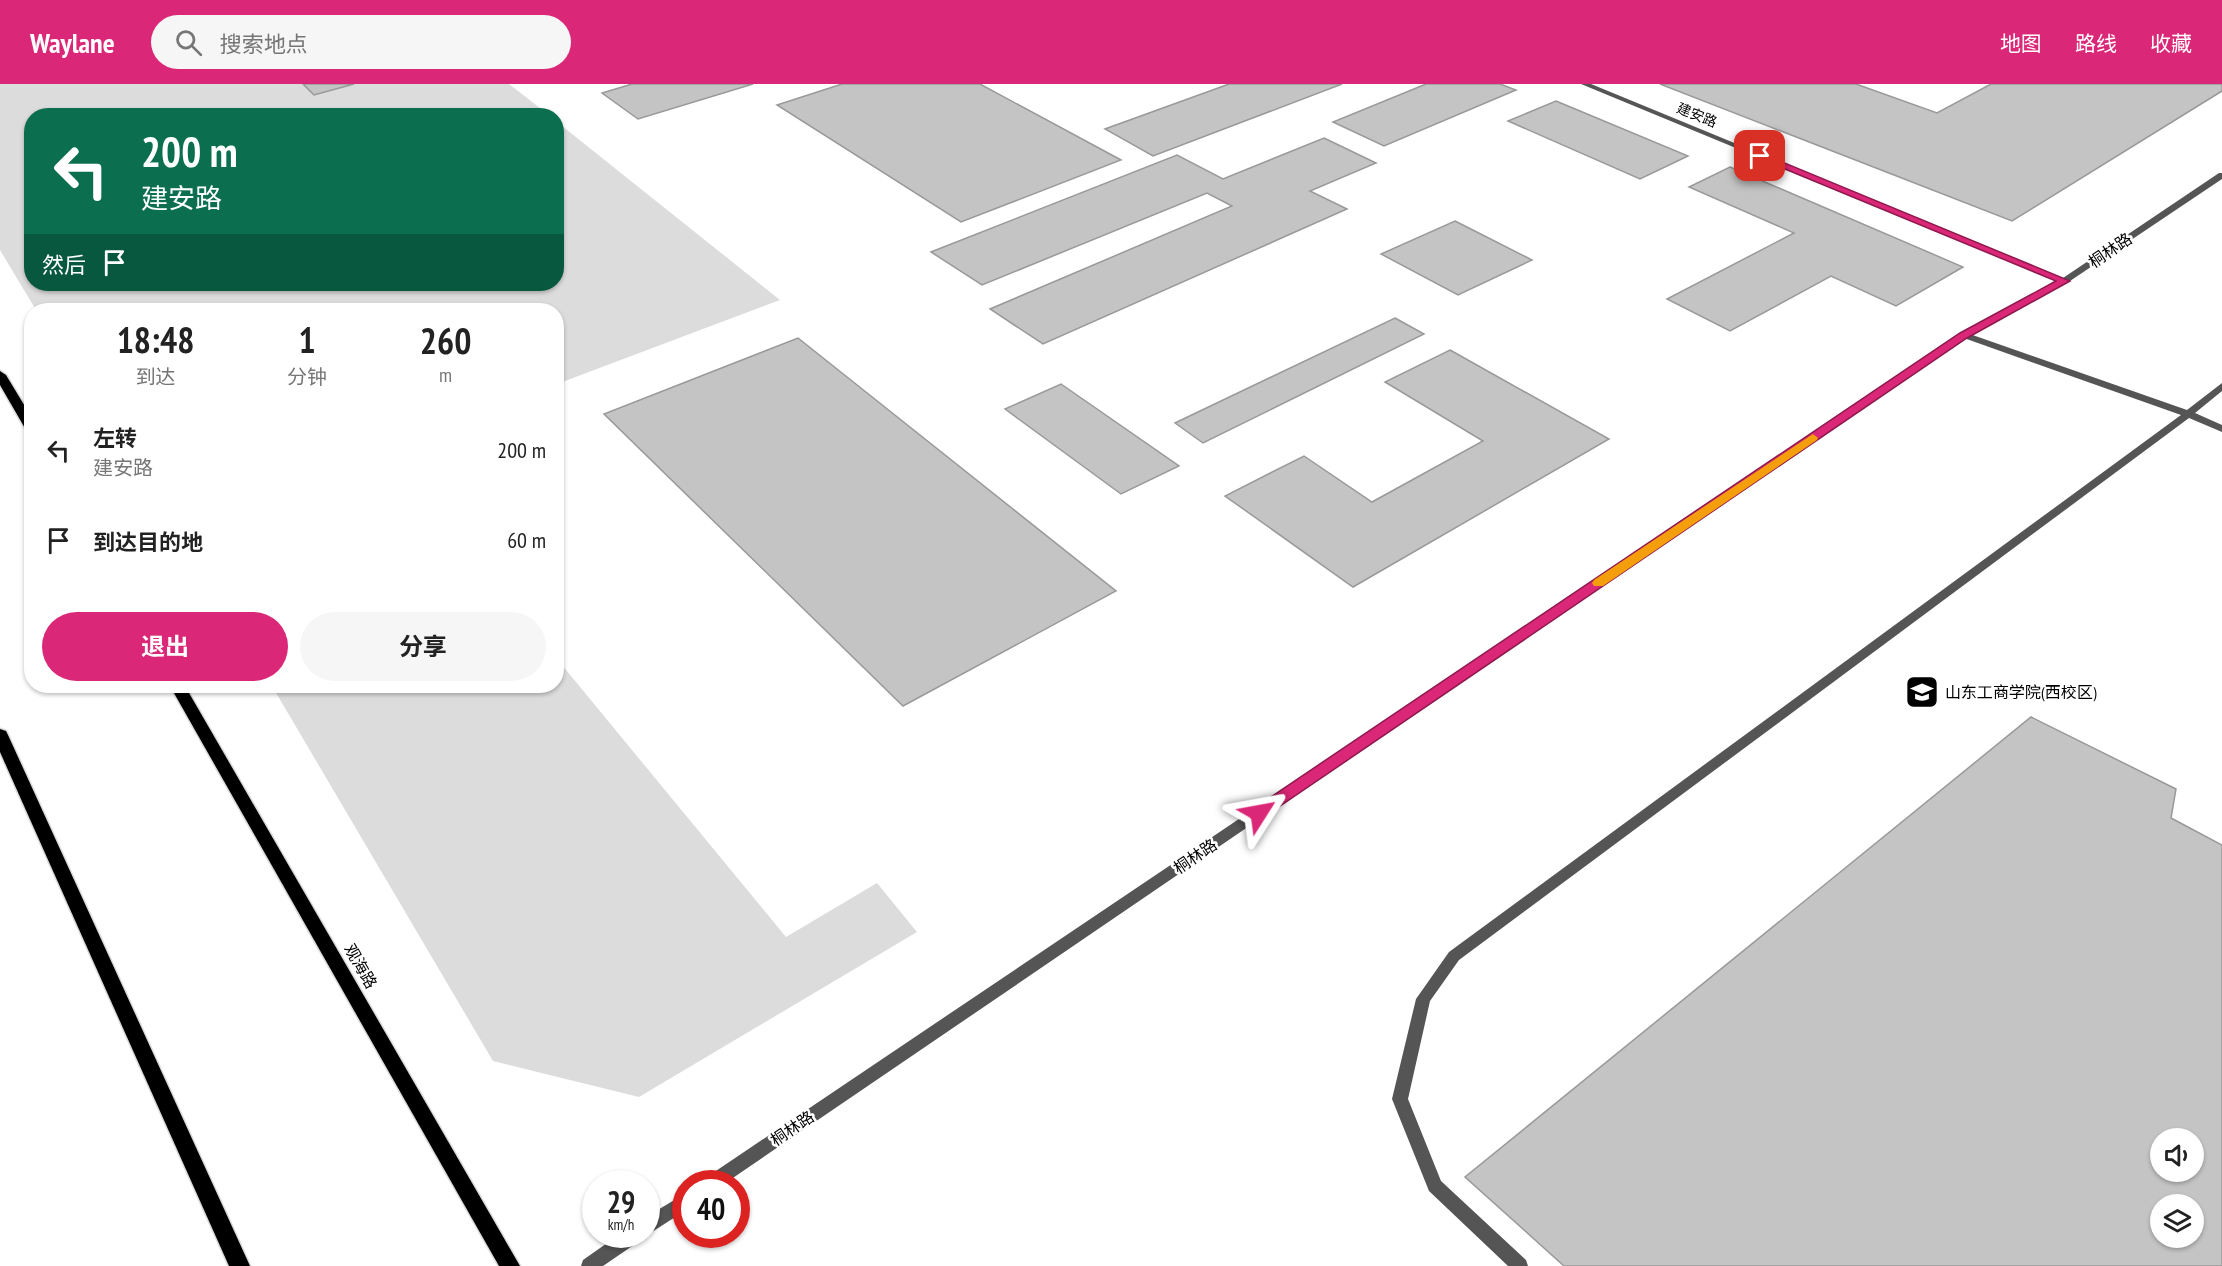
<!DOCTYPE html>
<html lang="zh">
<head>
<meta charset="utf-8">
<style>
	:root { --surface:#fff; --page:#f6f6f6; --text:#222; --muted:#767676; --accent:#db2777 }
	body { margin:0; font-family:"PT Sans Narrow","Noto Sans SC",sans-serif; background:var(--page); color:var(--text); height:100vh; display:flex; flex-direction:column; font-size:22px; white-space:nowrap }
	* { box-sizing:border-box; margin:0 }
	p { font-size:20px; color:var(--muted) }
	.icon { flex:none; width:33px; height:33px; fill:none; stroke:currentColor; stroke-width:2; stroke-linecap:round; stroke-linejoin:round }
	.map { position:relative; flex:1; overflow:hidden }
	.side { position:absolute; left:24px; top:219px; width:540px; height:390px; display:flex; flex-direction:column; background:var(--surface); border-radius:24px; box-shadow:0 2px 4px #0004 }
	.side>* { flex:none }
	.banner { position:absolute; left:24px; top:24px; width:540px; height:183px; border-radius:24px; box-shadow:0 2px 4px #0004; background:#0b6e4f; color:#fff; overflow:hidden }
	.tools { position:absolute; left:2150px; top:1044px; display:grid; gap:12px }
	.tools a { display:grid; place-items:center; width:54px; height:54px; border-radius:50%; background:var(--surface); box-shadow:0 2px 4px #0004; font-size:30px }
	.speed { position:absolute; left:582px; top:1086px; display:flex; gap:12px; font-size:30px; font-weight:700; text-align:center }
	.speed>* { display:grid; place-content:center; width:78px; height:78px; border-radius:50%; background:var(--surface); box-shadow:0 2px 4px #0004; line-height:1 }
	.speed small { font-size:15px; font-weight:400 }
	.speed .limit { border:9px solid #d22; background:#fff; color:#111 }
	.pin { position:absolute; display:grid; place-items:center; width:51px; height:51px; color:#fff; margin:-26px; border-radius:12px; box-shadow:0 3px 9px #0006 }
	.me { position:absolute; width:66px; margin:-33px; rotate:56deg; stroke-linejoin:round; filter:drop-shadow(0 0 4px #0008) }
	.turn { display:flex; align-items:center; gap:21px; height:126px; padding:0 18px; font-size:27px }
	.turn .icon { width:78px; height:78px; stroke-width:2.5 }
	.turn b { display:block; font-size:42px; line-height:51px }
	.then { display:flex; align-items:center; height:57px; padding:0 18px; background:#0003; gap:12px; font-size:22px }
	.eta { display:flex; justify-content:space-evenly; align-items:center; height:102px; text-align:center }
	.eta b { font-size:36px; font-weight:700; line-height:42px }
	.primary-button { display:flex; gap:12px; margin-top:auto; padding:12px 18px }
	.primary-button a { flex:1; height:69px; border-radius:36px; background:var(--accent); color:#fff; font-size:24px; font-weight:700; line-height:69px; text-align:center }
	.primary-button a+a { background:var(--page); color:var(--text) }
	ul { padding:0; list-style:none }
	li { display:flex; align-items:center; gap:18px; height:90px; padding:0 18px }
	li div { flex:1 }
	li b { display:block; font-size:22px }
	li em { font-style:normal }
	header { display:flex; align-items:center; gap:36px; box-sizing:border-box; height:84px; padding:0 30px; background:var(--accent); color:#fff }
	header strong { font-size:28px }
	nav { display:flex; gap:33px; margin-inline-start:auto; font-size:21px }
	.search { width:420px; height:54px; background:var(--page); display:flex; align-items:center; gap:15px; box-sizing:border-box; padding:0 21px; border-radius:33px; color:var(--muted); font-size:22px }
	.map>svg:first-child { display:block }
	.green { fill:#dcdcdc }
	.building { fill:#c4c4c4; stroke:#999; stroke-width:1.5; fill-rule:evenodd }
	.lines { fill:none; stroke-linecap:round; stroke-linejoin:round }
	.primary-casing { stroke:#dbdbdb; stroke-width:3 }
	.minor { fill:#555; fill-rule:evenodd }
	.tertiary { fill:#555; fill-rule:evenodd }
	.primary { fill:#000; fill-rule:evenodd }
	.route { fill:#db2777; stroke:#8e194d; stroke-width:1.5 }
	.slow { fill:#f59e0b }
	.labels { text-anchor:middle; dominant-baseline:central; stroke-width:5; stroke-linejoin:round; paint-order:stroke }
	.far-street-label { font-size:14px; fill:#000; stroke:#fff }
	.street-label { font-size:16px; fill:#000; stroke:#fff }
	.poi-label { font-size:16px; fill:#000; stroke:#fff; text-anchor:start }
</style>
</head>
<body>
<header>
<strong>Waylane</strong>
<div class="search"><svg class="icon" aria-label="search" viewBox="0 0 24 24"><circle cx="10" cy="10" r="6"/><path d="M15 15l6 6"/></svg>搜索地点</div>
<nav><a>地图</a><a>路线</a><a>收藏</a></nav>
</header>
<div class="map">
<svg width="2222" height="1182" viewBox="0 0 2222 1182">
	<rect width="100%" height="100%" fill="#fff"/>
	<g class="green">
		<path d="M 0,0 L 509,0 L 549,31 L 32,32 L 32,200 L 556,200 L 557,38 L 780,216 L 557,300 L 556,226 L 36,226 L 0,166 Z"/>
		<path d="M 557,575 L 786,853 L 877,799 L 917,848 L 639,1013 L 493,977 L 272,602 L 556,602 Z"/>
	</g>
	<g class="building">
		<path d="M 303,0 L 354,0 L 314,11 Z"/>
		<path d="M 632,0 L 753,0 L 638,35 L 602,9 Z"/>
		<path d="M 842,0 L 980,0 L 1121,76 L 961,138 L 777,21 Z"/>
		<path d="M 1229,0 L 1342,0 L 1153,72 L 1105,45 Z"/>
		<path d="M 1426,0 L 1500,0 L 1516,6 L 1384,62 L 1333,38 Z"/>
		<path d="M 1660,0 L 1856,0 L 1937,29 L 1991,0 L 2222,0 L 2222,7 L 2012,137 Z"/>
		<path d="M 1556,17 L 1688,72 L 1640,95 L 1508,37 Z"/>
		<path d="M 1324,54 L 1376,79 L 1310,107 L 1347,125 L 1043,260 L 990,225 L 1232,122 L 1207,109 L 982,201 L 931,168 L 1177,71 L 1223,95 Z"/>
		<path d="M 1730,83 L 1963,183 L 1896,222 L 1831,192 L 1730,247 L 1667,215 L 1794,149 L 1689,103 Z"/>
		<path d="M 1455,137 L 1532,176 L 1458,211 L 1381,170 Z"/>
		<path d="M 1395,234 L 1424,250 L 1203,359 L 1175,339 Z"/>
		<path d="M 798,254 L 1116,507 L 903,622 L 604,330 Z"/>
		<path d="M 1450,266 L 1609,355 L 1353,503 L 1225,412 L 1304,372 L 1372,418 L 1483,357 L 1385,298 Z"/>
		<path d="M 1061,300 L 1179,382 L 1121,410 L 1005,325 Z"/>
		<path d="M 2031,633 L 2176,705 L 2171,734 L 2222,761 L 2222,1182 L 1564,1182 L 1465,1093 ZM 2160,1054 L 2193,1054 L 2193,1088 L 2160,1088 ZM 2160,1120 L 2193,1120 L 2193,1154 L 2160,1154 Z"/>
	</g>
	<g class="lines">
		<g class="primary-casing">
			<g id="primary">
				<path d="M 0,287 L 6,291 L 32,334 L 32,350 L 26,346 L 0,301 Z"/>
				<path d="M 170,602 L 185,602 L 520,1182 L 499,1182 Z"/>
				<path d="M 0,645 L 6,647 L 8,651 L 250,1182 L 229,1182 L 0,668 Z"/>
			</g>
		</g>
		<path class="minor" d="M 1964,248 L 2187,326 L 2222,299 L 2222,307 L 2195,329 L 2222,341 L 2222,348 L 2189,334 L 1459,876 L 1430,917 L 1408,1015 L 1441,1097 L 1526,1176 L 1528,1182 L 1508,1182 L 1429,1107 L 1392,1015 L 1416,915 L 1449,868 L 2181,331 L 1961,253 L 1961,249 Z"/>
		<g class="tertiary">
			<path d="M 1581,0 L 1591,0 L 2063,194 L 2219,89 L 2222,89 L 2222,95 L 2067,199 L 1967,253 L 724,1100 L 702,1100 L 704,1095 L 1961,249 L 2057,197 Z"/>
			<path d="M 686,1109 L 686,1126 L 652,1148 L 646,1151 L 645,1150 L 646,1133 Z"/>
			<path d="M 620,1150 L 643,1150 L 641,1156 L 603,1182 L 581,1182 L 583,1176 Z"/>
		</g>
		<use href="#primary" class="primary"/>
	</g>
	<path class="route" d="M 1756,70 L 1763,70 L 2070,197 L 1967,254 L 1264,733 L 1253,733 L 1251,729 L 1253,725 L 1960,249 L 2056,197 L 1756,73 Z"/>
	<path class="slow" d="M 1813,350 L 1818,354 L 1817,356 L 1603,502 L 1594,502 L 1592,499 L 1594,496 Z"/>
	<defs>
		<g id="university-square" transform="scale(1.725)"><rect x="-9" y="-9" width="18" height="18" rx="4" fill="#000" stroke="#fff"/><path d="M0-5L7-2L0 1L-7-2ZM-4 1L0 2.5L4 1V4Q0 6-4 4Z" fill="#fff"/></g>
	</defs>
	<g fill-rule="evenodd">
		<use href="#university-square" x="1922" y="608"/>
	</g>
	<g class="labels">
		<g class="far-street-label">
			<text transform="translate(1697 31) rotate(22)">建安路</text>
		</g>
		<g class="street-label">
			<text transform="translate(2110 166) rotate(-34)">桐林路</text>
			<text transform="translate(1195 772) rotate(-34)">桐林路</text>
			<text transform="translate(361 882) rotate(60)">观海路</text>
			<text transform="translate(792 1044) rotate(-34)">桐林路</text>
		</g>
		<g class="poi-label">
			<text x="1945" y="608">山东工商学院(西校区)</text>
		</g>
	</g>
</svg>
<div class="tools">
<a><svg class="icon" aria-label="sound" viewBox="0 0 24 24"><path d="M4 9h4l5-4v14l-5-4H4zM17 9q2 3 0 6"/></svg></a>
<a><svg class="icon" aria-label="layers" viewBox="0 0 24 24"><path d="M12 4l9 5-9 5-9-5zM3 14l9 5 9-5"/></svg></a>
</div>
<div class="speed"><div>29<small>km/h</small></div><div class="limit">40</div></div>
<div class="pin" style="left:1760px;top:72px;background:#d93025"><svg class="icon" aria-label="arrive" viewBox="0 0 24 24"><path d="M6 21V4h12l-3 4 3 4H6"/></svg></div>
<svg class="me" style="left:1259px;top:729px" viewBox="-20 -20 40 40"><path d="M0-17L14 15 0 8-14 15z" fill="#db2777" stroke="#fff" stroke-width="4"/></svg>
<div class="banner">
<div class="turn"><svg class="icon" aria-label="left" viewBox="0 0 24 24"><path d="M17 20v-9H6M10 6l-5 5 5 5"/></svg><div><b>200 m</b>建安路</div></div>
<div class="then">然后<svg class="icon" aria-label="arrive" viewBox="0 0 24 24"><path d="M6 21V4h12l-3 4 3 4H6"/></svg></div>
</div>
<section class="side">
<div class="eta">
<div><b>18:48</b><p>到达</p></div>
<div><b>1</b><p>分钟</p></div>
<div><b>260</b><p>m</p></div>
</div>
<ul>
<li><svg class="icon" aria-label="left" viewBox="0 0 24 24"><path d="M17 20v-9H6M10 6l-5 5 5 5"/></svg><div><b>左转</b><p>建安路</p></div><em>200 m</em></li>
<li><svg class="icon" aria-label="arrive" viewBox="0 0 24 24"><path d="M6 21V4h12l-3 4 3 4H6"/></svg><div><b>到达目的地</b></div><em>60 m</em></li>
</ul>
<div class="primary-button"><a>退出</a><a>分享</a></div>
</section>
</div>
</body>
</html>
